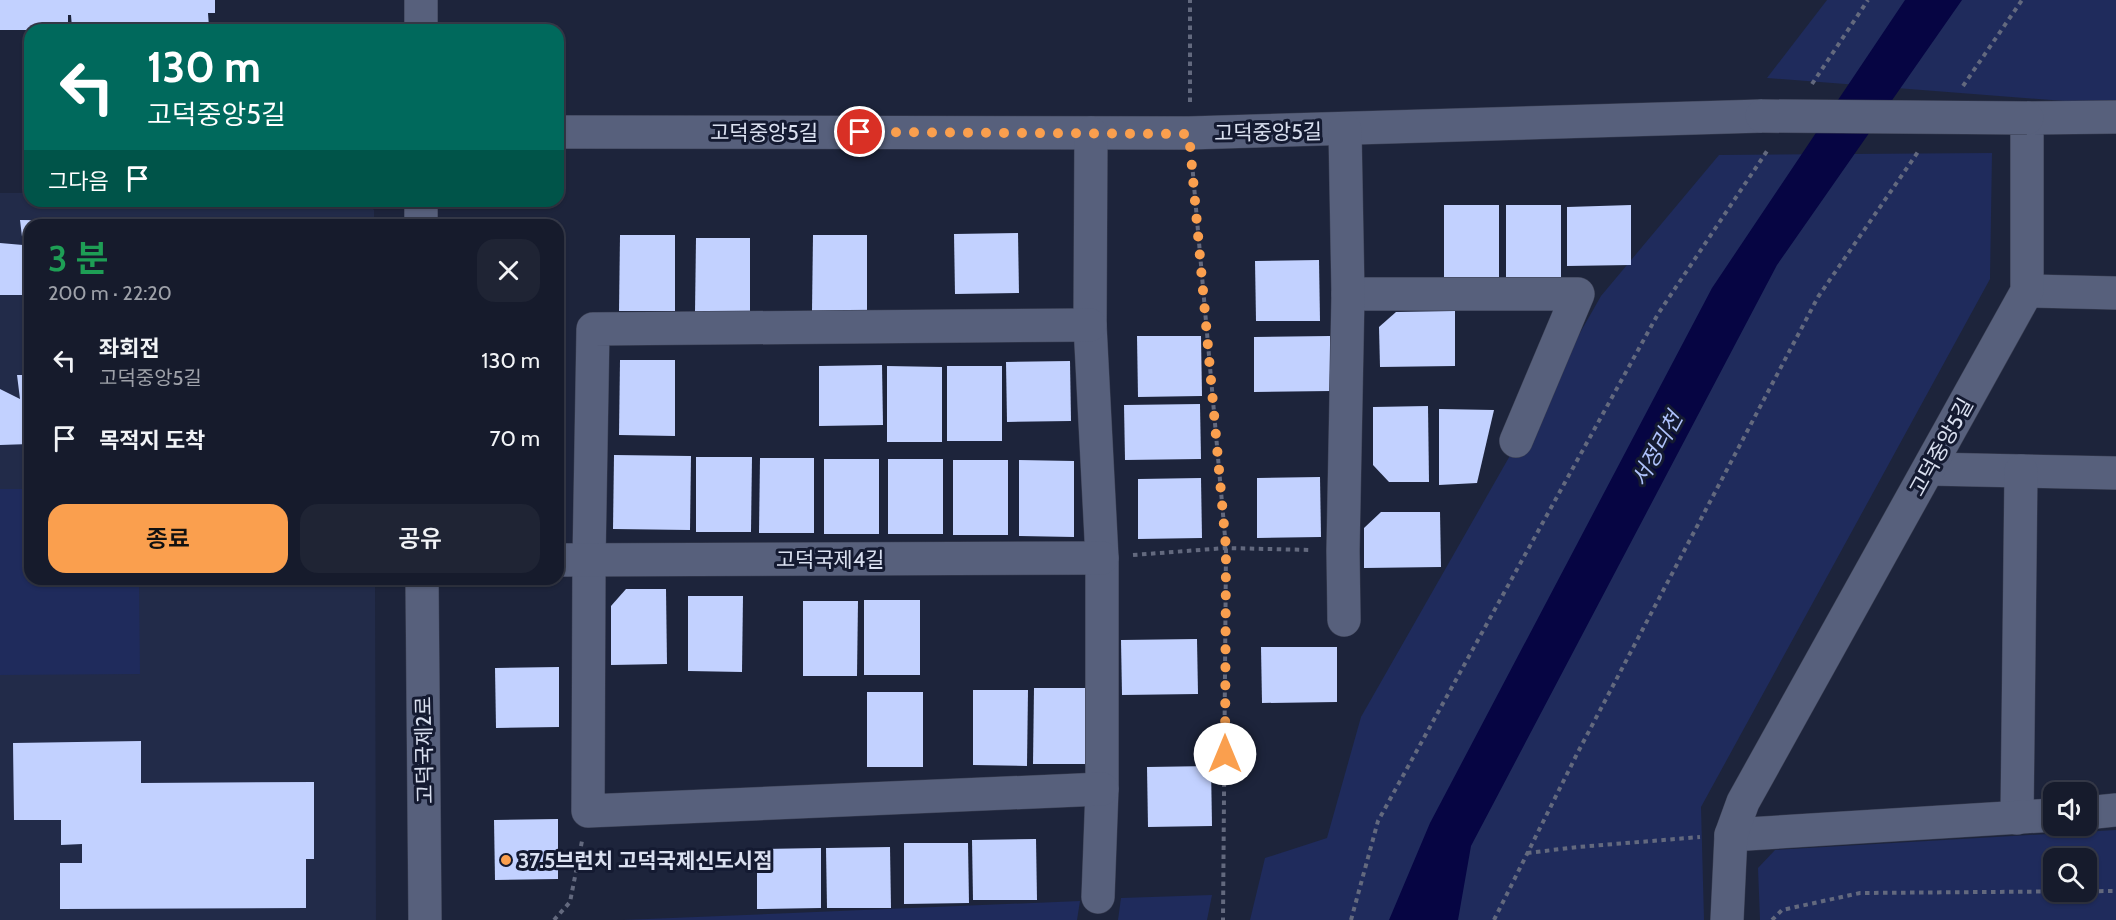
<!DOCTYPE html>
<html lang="ko">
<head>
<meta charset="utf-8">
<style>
	:root { --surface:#161b2c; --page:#1f2434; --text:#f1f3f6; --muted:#9ea1a9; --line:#353948; --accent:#fa9f4e }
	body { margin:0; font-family:Cabin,"Noto Sans KR",sans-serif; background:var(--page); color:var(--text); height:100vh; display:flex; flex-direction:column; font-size:22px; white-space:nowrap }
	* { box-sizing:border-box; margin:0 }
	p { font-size:20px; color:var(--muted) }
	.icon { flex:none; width:33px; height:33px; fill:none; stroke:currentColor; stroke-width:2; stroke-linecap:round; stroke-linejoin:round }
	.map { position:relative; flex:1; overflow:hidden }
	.side { position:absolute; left:24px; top:219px; width:540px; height:366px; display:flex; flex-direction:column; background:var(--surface); border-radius:18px; box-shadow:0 2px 4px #0004,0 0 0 2px var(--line) }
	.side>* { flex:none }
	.guide { position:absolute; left:24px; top:24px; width:540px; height:183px; border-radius:18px; box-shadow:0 2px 4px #0004,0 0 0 2px var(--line); background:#00695c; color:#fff; overflow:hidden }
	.tools { position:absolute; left:2043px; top:782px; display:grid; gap:12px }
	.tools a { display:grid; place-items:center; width:54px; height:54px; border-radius:12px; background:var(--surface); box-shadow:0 2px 4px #0004,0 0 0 2px var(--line); font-size:30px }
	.pin { position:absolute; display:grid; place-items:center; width:51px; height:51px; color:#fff; margin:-26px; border:3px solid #fff; border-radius:50%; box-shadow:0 2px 6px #0007 }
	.me { position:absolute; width:66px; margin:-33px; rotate:0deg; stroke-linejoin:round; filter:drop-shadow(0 0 4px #0008) }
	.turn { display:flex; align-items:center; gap:21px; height:126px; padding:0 24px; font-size:27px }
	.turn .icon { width:78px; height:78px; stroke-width:2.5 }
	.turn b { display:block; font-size:42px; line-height:51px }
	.then { display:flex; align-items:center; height:57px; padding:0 24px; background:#0003; gap:12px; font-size:22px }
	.round { display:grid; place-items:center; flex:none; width:63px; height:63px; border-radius:18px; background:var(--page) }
	.head { display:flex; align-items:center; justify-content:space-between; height:102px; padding:0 24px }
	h1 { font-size:36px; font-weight:600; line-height:45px; color:#1e9e55 }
	.button { display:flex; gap:12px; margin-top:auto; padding:12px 24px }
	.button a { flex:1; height:69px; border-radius:18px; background:var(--accent); color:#111; font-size:24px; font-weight:600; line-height:69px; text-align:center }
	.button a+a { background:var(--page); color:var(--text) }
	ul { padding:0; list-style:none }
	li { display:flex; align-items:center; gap:18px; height:78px; padding:0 24px }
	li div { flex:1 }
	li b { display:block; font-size:22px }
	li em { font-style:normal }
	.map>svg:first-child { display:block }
	.built { fill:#222b49 }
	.green { fill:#1f2b5c; fill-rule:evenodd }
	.water { fill:#060543 }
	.building { fill:#c2d1ff }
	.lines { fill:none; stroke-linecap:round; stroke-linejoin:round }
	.minor-casing { stroke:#3a3f53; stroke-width:34 }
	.path { stroke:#63697e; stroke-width:4; stroke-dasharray:4.5 4.5; stroke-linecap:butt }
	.minor { stroke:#57607c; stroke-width:33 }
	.minor-bridge-casing { stroke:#3a3f53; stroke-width:34; stroke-linecap:butt }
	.minor-bridge { stroke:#57607c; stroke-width:33 }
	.route { stroke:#fa9f4e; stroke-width:10; stroke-dasharray:0 18 }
	.poi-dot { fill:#fa9f4e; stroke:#141a31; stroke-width:2 }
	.labels { text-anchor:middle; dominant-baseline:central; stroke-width:6; stroke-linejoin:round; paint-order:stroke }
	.street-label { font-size:21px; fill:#dae0f0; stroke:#141a31 }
	.poi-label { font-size:21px; font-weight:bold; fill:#dae0f0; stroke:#141a31; text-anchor:start }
	.water-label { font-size:22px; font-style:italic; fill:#afc2fb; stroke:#141a31 }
</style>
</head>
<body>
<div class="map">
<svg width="2116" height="920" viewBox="0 0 2116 920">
	<rect width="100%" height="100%" fill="#1d243b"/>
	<path class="built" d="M 0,193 L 30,193 L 30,201 L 366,201 L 374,210 L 374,225 L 30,225 L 30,579 L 375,579 L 376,920 L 0,920 Z"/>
	<g class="green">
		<path d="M 1827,0 L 2116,0 L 2116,105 L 1767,78 Z"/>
		<path d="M 1992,153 L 1990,279 L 1701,807 L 1704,920 L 1250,920 L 1265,858 L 1327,838 L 1361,717 L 1601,296 L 1719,155 Z"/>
		<path d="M 0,489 L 30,489 L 30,579 L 139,579 L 140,674 L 0,675 Z"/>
		<path d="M 2116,830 L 2116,920 L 1760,920 L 1758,868 L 1775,850 ZM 2054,858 L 2086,858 L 2086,891 L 2054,891 Z"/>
		<path d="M 1212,895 L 1207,920 L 1118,920 L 1121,898 Z"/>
		<path d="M 1080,901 L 1077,920 L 623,920 Z"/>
	</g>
	<path class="water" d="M 1905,0 L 1962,0 L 1777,265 L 1471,846 L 1458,920 L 1389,920 L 1430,823 L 1712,288 Z"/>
	<g class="building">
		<path d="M 0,0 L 215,0 L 215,13 L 208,13 L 209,27 L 72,28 L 71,15 L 68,15 L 68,25 L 60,26 L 60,30 L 0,30 Z"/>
		<rect x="1444" y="205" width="55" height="76"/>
		<rect x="1506" y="205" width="55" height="76"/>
		<path d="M 1631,205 L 1631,265 L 1567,266 L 1567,207 Z"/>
		<path d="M 20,220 L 301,223 L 301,225 L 30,225 L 30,295 L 0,295 L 0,243 L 23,245 Z"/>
		<path d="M 1018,233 L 1019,293 L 955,294 L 954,234 Z"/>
		<path d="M 620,235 L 675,235 L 675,311 L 619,311 Z"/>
		<path d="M 813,235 L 867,235 L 867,311 L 812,311 Z"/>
		<path d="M 696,238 L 750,238 L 750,313 L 695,313 Z"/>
		<path d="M 1319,260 L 1320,321 L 1256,321 L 1255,261 Z"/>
		<path d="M 1455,311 L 1455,366 L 1380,367 L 1379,327 L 1396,312 Z"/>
		<path d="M 1137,336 L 1201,336 L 1202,396 L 1138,397 Z"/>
		<path d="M 1330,336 L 1331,391 L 1254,392 L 1254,337 Z"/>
		<path d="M 620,360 L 675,360 L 675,436 L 619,435 Z"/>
		<path d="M 1070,361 L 1071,421 L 1007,422 L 1006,362 Z"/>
		<path d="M 882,365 L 883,425 L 819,426 L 819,366 Z"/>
		<path d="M 887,366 L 942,367 L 942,442 L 887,442 Z"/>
		<rect x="947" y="366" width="55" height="75"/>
		<path d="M 17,375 L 30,375 L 30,444 L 0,445 L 0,389 L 20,399 Z"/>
		<path d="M 1200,404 L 1201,459 L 1125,460 L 1124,405 Z"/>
		<path d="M 1428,406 L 1429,482 L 1389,482 L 1373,465 L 1373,407 Z"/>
		<path d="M 1439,409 L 1494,410 L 1477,483 L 1439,485 Z"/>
		<path d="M 614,455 L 691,456 L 690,530 L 613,529 Z"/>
		<path d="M 696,457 L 752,457 L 751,532 L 696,532 Z"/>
		<path d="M 760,458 L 814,458 L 814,533 L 759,533 Z"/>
		<rect x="824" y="459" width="55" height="75"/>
		<rect x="888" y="459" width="55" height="75"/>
		<rect x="953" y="460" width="55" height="75"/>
		<path d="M 1019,460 L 1074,461 L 1074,537 L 1019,536 Z"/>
		<path d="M 1320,477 L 1321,537 L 1257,538 L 1257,478 Z"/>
		<path d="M 1201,478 L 1202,538 L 1138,539 L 1138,479 Z"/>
		<path d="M 1381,512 L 1440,512 L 1441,567 L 1364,568 L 1364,528 Z"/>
		<path d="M 626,589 L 666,589 L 667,664 L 611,665 L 611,606 Z"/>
		<path d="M 688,596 L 743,596 L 742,672 L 688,671 Z"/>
		<rect x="864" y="600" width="56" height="75"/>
		<path d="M 803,601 L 858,601 L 857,676 L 803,676 Z"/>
		<path d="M 1197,639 L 1198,694 L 1122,695 L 1121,640 Z"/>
		<path d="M 1261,647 L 1337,647 L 1337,702 L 1262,703 Z"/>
		<path d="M 559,667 L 559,727 L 496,728 L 495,668 Z"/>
		<path d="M 1034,688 L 1089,688 L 1089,764 L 1033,764 Z"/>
		<path d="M 973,690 L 1028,690 L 1027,766 L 973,765 Z"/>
		<rect x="867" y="692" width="56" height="75"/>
		<path d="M 141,741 L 141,783 L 314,782 L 314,859 L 306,859 L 306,908 L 60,909 L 60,863 L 82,863 L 82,844 L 61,845 L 61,820 L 14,820 L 13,743 Z"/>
		<path d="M 1211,766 L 1212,826 L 1148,827 L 1147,767 Z"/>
		<path d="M 558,819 L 558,879 L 495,880 L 494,820 Z"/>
		<path d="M 1036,839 L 1037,900 L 973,900 L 972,840 Z"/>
		<path d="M 904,843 L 968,843 L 969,903 L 904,904 Z"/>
		<path d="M 890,847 L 891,908 L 827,908 L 826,848 Z"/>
		<path d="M 821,848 L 821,908 L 757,909 L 757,849 Z"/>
	</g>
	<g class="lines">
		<g class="minor-casing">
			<g id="minor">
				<path d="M 421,30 L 421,0"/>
				<path d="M 558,132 L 1189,133 L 1762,116"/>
				<path d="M 1091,133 L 1090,325 L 1102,558 L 1102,789 L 1098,897"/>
				<path d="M 421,201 L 421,225"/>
				<path d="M 2027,291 L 2116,293"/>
				<path d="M 1348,294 L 1578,294 L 1516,441"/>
				<path d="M 1090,325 L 593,329 L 589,561 L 588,811 L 1102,789"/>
				<path d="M 1929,469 L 2116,473"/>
				<path d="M 558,560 L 1102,558"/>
				<path d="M 422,579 L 425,920"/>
				<path d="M 1344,620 L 1343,551 L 1348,294 L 1345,130"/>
				<path d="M 2086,813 L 2116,810"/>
				<path d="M 2017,818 L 2021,471"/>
				<path d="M 1731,835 L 2054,815"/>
				<path d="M 1727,920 L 1731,835 L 1743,802 L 2027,291 L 2027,118 L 2116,117"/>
			</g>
		</g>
		<g class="path">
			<path d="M 1812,84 L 1868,0"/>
			<path d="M 1963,86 L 2022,0"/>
			<path d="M 1190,102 L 1190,0"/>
			<path d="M 1192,163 L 1226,548 L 1223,920"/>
			<path d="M 1133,555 L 1226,548 L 1311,550"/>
			<path d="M 1527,853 L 1578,847 L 1700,837"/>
			<path d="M 554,920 L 570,902 L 582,841"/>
			<path d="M 1351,920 L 1378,821 L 1658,314 L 1769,148"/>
			<path d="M 1494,920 L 1578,752 L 1818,297 L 1920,149"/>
			<path d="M 1772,920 L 1782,910 L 1860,893 L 2116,891"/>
		</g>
		<use href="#minor" class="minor"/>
		<g class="minor-bridge-casing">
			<path id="minor-bridge" d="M 1762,116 L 2027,118"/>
		</g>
		<use href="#minor-bridge" class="minor-bridge"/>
	</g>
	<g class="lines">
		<path class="route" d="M 860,132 L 1189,134 L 1226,548 L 1225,754"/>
	</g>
	<circle class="poi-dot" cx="506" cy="860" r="6"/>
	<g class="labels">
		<g class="street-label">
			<text x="764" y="132">고덕중앙5길</text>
			<text transform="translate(1268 132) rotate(-1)">고덕중앙5길</text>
			<text transform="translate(1941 447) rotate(-61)">고덕중앙5길</text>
			<text x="830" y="559">고덕국제4길</text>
			<text transform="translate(424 750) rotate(-91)">고덕국제2로</text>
		</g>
		<g class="poi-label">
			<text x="518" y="860">37.5브런치 고덕국제신도시점</text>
		</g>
		<g class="water-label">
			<text transform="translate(1657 449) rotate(-61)">서정리천</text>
		</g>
	</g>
</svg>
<div class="tools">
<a><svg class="icon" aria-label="sound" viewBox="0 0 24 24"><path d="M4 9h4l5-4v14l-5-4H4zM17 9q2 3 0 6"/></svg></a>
<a><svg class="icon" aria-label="search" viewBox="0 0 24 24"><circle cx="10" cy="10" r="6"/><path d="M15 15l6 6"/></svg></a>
</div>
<div class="pin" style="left:860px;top:132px;background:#d93025"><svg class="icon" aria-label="arrive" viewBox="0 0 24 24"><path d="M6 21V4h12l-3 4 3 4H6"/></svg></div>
<svg class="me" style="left:1225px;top:754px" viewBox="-20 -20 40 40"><circle r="19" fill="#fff"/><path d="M0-13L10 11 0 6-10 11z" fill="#fa9f4e"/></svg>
<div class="guide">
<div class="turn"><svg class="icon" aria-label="left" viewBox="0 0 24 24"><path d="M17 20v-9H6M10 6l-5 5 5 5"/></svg><div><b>130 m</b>고덕중앙5길</div></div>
<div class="then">그다음<svg class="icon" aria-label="arrive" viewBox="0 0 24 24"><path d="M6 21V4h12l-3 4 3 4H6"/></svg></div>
</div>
<section class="side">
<div class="head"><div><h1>3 분</h1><p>200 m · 22:20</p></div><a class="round"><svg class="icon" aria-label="close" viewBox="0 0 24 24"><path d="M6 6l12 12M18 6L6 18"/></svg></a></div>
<ul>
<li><svg class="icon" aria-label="left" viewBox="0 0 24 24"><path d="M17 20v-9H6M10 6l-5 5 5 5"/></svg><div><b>좌회전</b><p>고덕중앙5길</p></div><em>130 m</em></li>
<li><svg class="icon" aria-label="arrive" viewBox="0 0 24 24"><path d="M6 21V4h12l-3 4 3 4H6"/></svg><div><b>목적지 도착</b></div><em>70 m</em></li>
</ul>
<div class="button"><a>종료</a><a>공유</a></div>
</section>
</div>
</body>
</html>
